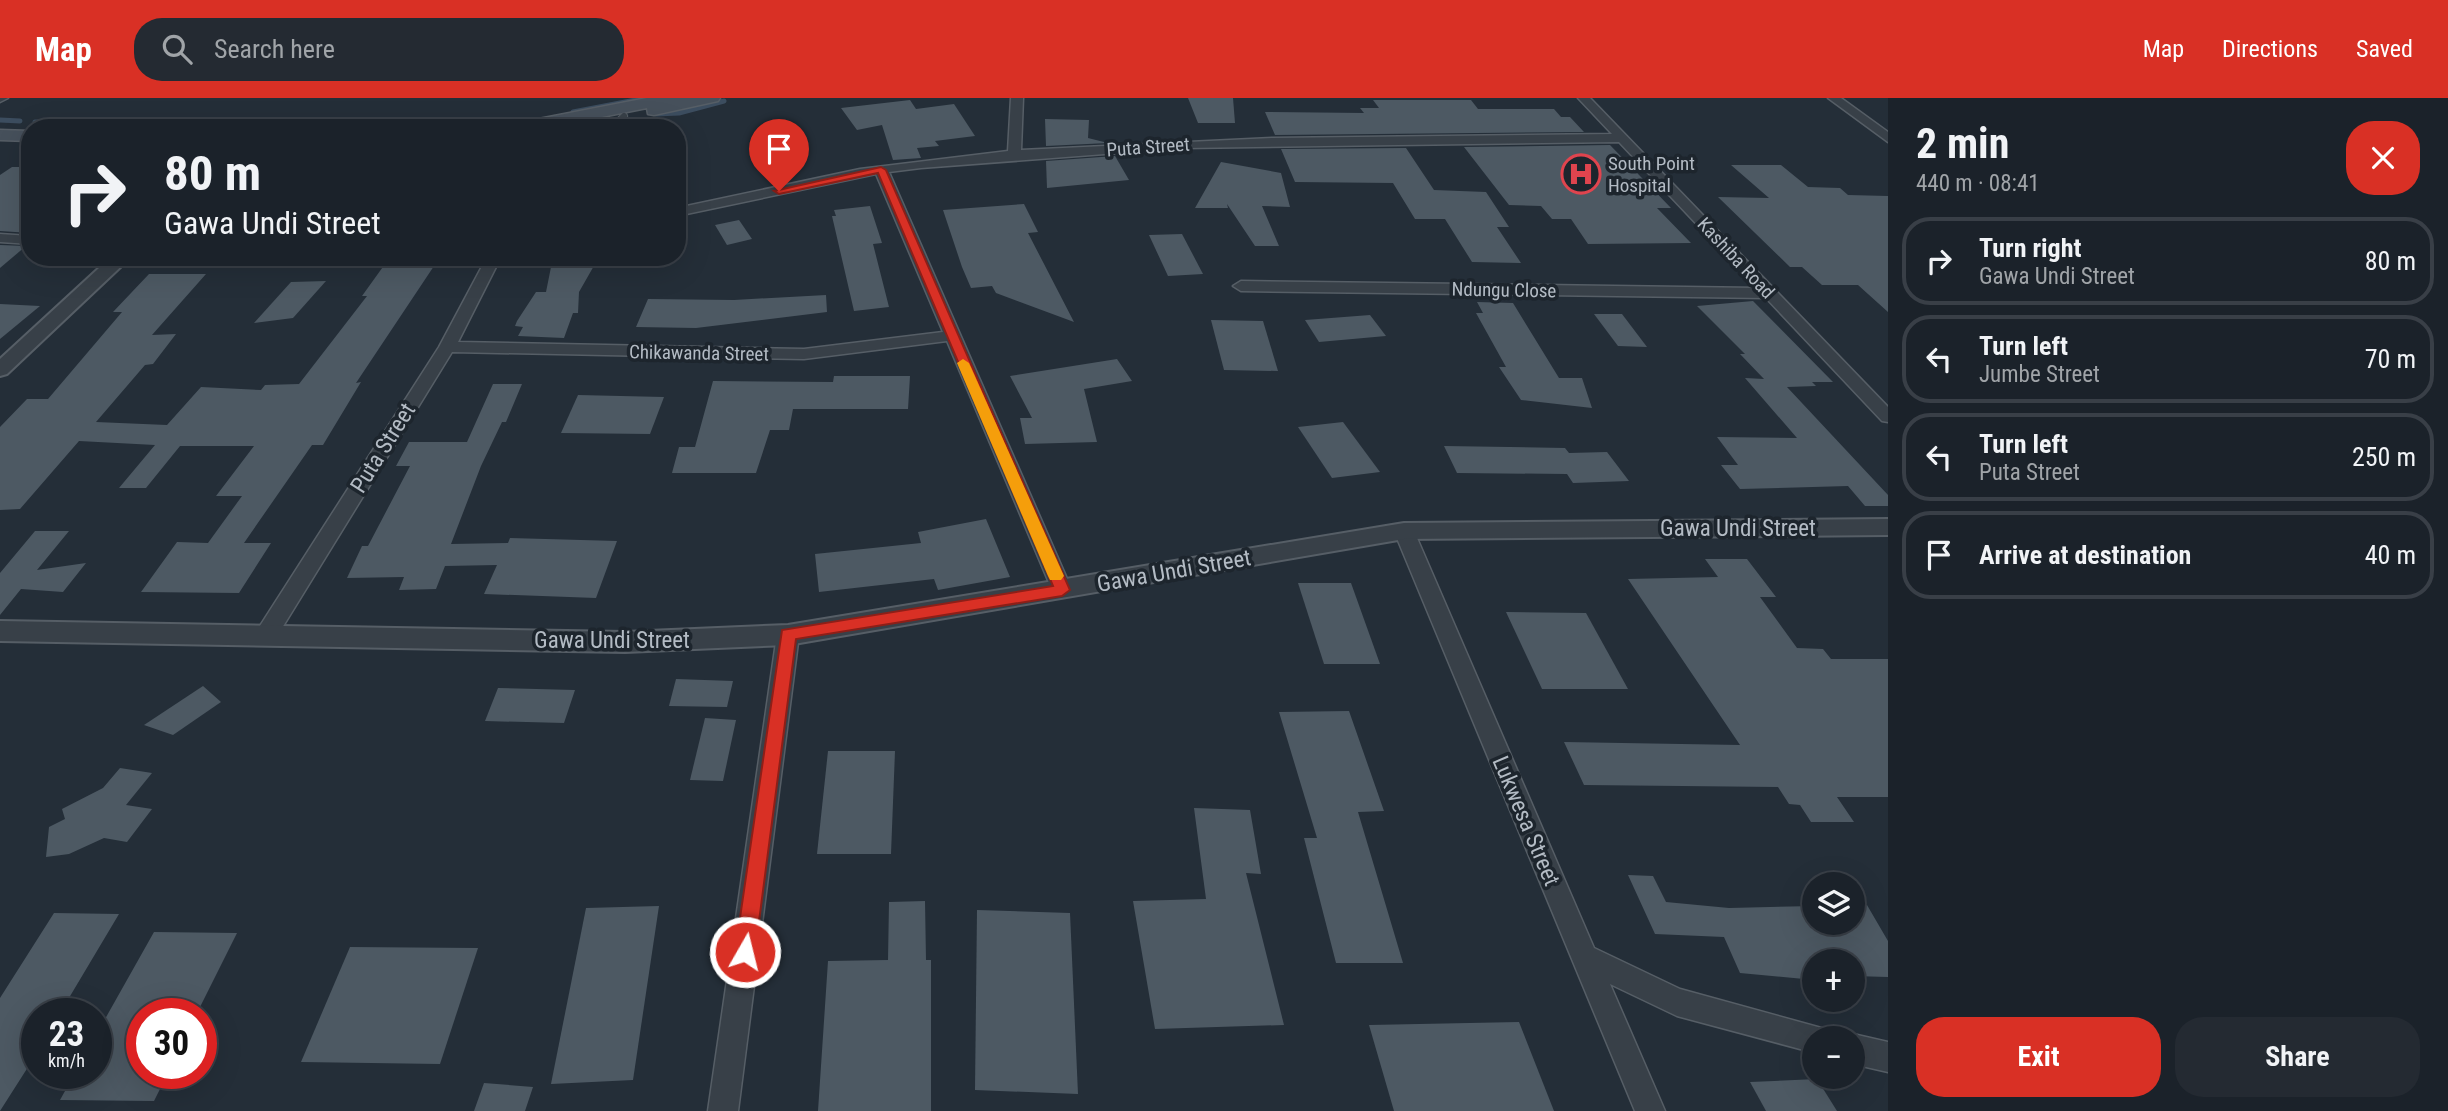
<!DOCTYPE html>
<html lang="en">
<head>
<meta charset="utf-8">
<style>
	:root { --surface:#1b222a; --page:#242a32; --text:#f1f3f6; --muted:#a0a4a8; --line:#393f47; --accent:#d93025 }
	body { margin:0; font-family:"Roboto Condensed",sans-serif; background:var(--page); color:var(--text); height:100vh; display:flex; flex-direction:column; font-size:26px; white-space:nowrap }
	* { box-sizing:border-box; margin:0 }
	p { font-size:23px; color:var(--muted) }
	.icon { flex:none; width:38px; height:38px; fill:none; stroke:currentColor; stroke-width:2; stroke-linecap:round; stroke-linejoin:round }
	.map { position:relative; flex:1; overflow:hidden }
	.details { display:flex; flex-direction:column; background:var(--surface); width:560px }
	.details>* { flex:none }
	.banner { position:absolute; left:21px; top:21px; width:665px; height:147px; border-radius:28px; box-shadow:0 7px 28px #0002,0 0 0 2px var(--line); background:#1b222a; color:var(--text); overflow:hidden }
	.controls { position:absolute; left:1802px; top:774px; display:grid; gap:14px }
	.controls a { display:grid; place-items:center; width:63px; height:63px; border-radius:50%; background:var(--surface); box-shadow:0 7px 28px #0002,0 0 0 2px var(--line); font-size:35px }
	.speed { position:absolute; left:21px; top:900px; display:flex; gap:14px; font-size:35px; font-weight:700; text-align:center }
	.speed>* { display:grid; place-content:center; width:91px; height:91px; border-radius:50%; background:var(--surface); box-shadow:0 7px 28px #0002,0 0 0 2px var(--line); line-height:1 }
	.speed small { font-size:18px; font-weight:400 }
	.speed .limit { border:10px solid #d22; background:#fff; color:#111 }
	.pin { position:absolute; display:grid; place-items:center; width:60px; height:60px; color:#fff; margin:-72px -30px; border-radius:50% 50% 50% 0; rotate:-45deg; box-shadow:0 0 7px #0007 }
	.pin .icon { rotate:45deg }
	.me { position:absolute; width:77px; margin:-38px; rotate:8deg; stroke-linejoin:round; filter:drop-shadow(0 0 5px #0008) }
	.turn { display:flex; align-items:center; gap:24px; height:147px; padding:0 28px; font-size:32px }
	.turn .icon { width:91px; height:91px; stroke-width:2.5 }
	.turn b { display:block; font-size:49px; line-height:60px }
	.round { display:grid; place-items:center; flex:none; width:74px; height:74px; border-radius:28px; background:var(--page) }
	.overview { display:flex; align-items:center; justify-content:space-between; height:119px; padding:0 28px }
	h1 { font-size:42px; font-weight:700; line-height:52px }
	.button { display:flex; gap:14px; margin-top:auto; padding:14px 28px }
	.button a { flex:1; height:80px; border-radius:28px; background:var(--accent); color:#fff; font-size:28px; font-weight:700; line-height:80px; text-align:center }
	.button a+a { background:var(--page); color:var(--text) }
	ul { padding:0; list-style:none }
	li { display:flex; align-items:center; gap:21px; height:88px; margin:0 14px 10px; padding:0 14px; border:4px solid var(--line); border-radius:28px }
	li div { flex:1 }
	li b { display:block; font-size:26px }
	li em { font-style:normal }
	header { display:flex; align-items:center; gap:42px; box-sizing:border-box; height:98px; padding:0 35px; background:var(--accent); color:#fff }
	header strong { font-size:33px }
	nav { display:flex; gap:38px; margin-inline-start:auto; font-size:24px }
	.search { width:490px; height:63px; background:var(--page); display:flex; align-items:center; gap:18px; box-sizing:border-box; padding:0 24px; border-radius:28px; color:var(--muted); font-size:26px }
	main { display:flex; flex:1; min-height:0 }
	.map>svg:first-child { display:block }
	.lines { fill:none; stroke-linecap:round; stroke-linejoin:round }
	.stream { stroke:#3c4d5f; stroke-width:5 }
	.building { fill:#4d5963 }
	.service-casing { stroke:#565e66; stroke-width:8 }
	.minor-casing { stroke:#565e66; stroke-width:3 }
	.tertiary-casing { stroke:#565e66; stroke-width:4 }
	.secondary-casing { stroke:#565e66; stroke-width:3 }
	.service { stroke:#384048; stroke-width:6 }
	.minor { fill:#384048; fill-rule:evenodd }
	.tertiary { fill:#384048; fill-rule:evenodd }
	.secondary { fill:#46505b; fill-rule:evenodd }
	.route { fill:#d93025; stroke:#8d1f18; stroke-width:2 }
	.slow { fill:#f59e0b }
	.labels { text-anchor:middle; dominant-baseline:central; stroke-width:7; stroke-linejoin:round; paint-order:stroke }
	.far-street-label { font-size:19px; fill:#b3bbc4; stroke:#1d252d }
	.far-poi-label { font-size:19px; fill:#b3bbc4; stroke:#1d252d; text-anchor:start }
	.street-label { font-size:23px; fill:#b3bbc4; stroke:#1d252d }
</style>
</head>
<body>
<header>
<strong>Map</strong>
<div class="search"><svg class="icon" aria-label="search" viewBox="0 0 24 24"><circle cx="10" cy="10" r="6"/><path d="M15 15l6 6"/></svg>Search here</div>
<nav><a>Map</a><a>Directions</a><a>Saved</a></nav>
</header>
<main>
<div class="map">
<svg width="1888" height="1013" viewBox="0 0 1888 1013">
	<rect width="100%" height="100%" fill="#242e38"/>
	<g class="lines">
		<g class="stream">
			<path d="M 573,14 L 646,0"/>
			<path d="M 656,16 L 679,15 L 724,3"/>
			<path d="M 0,22 L 20,23"/>
			<path d="M 35,24 L 51,24"/>
			<path d="M 65,25 L 104,26"/>
			<path d="M 117,27 L 146,28"/>
			<path d="M 163,29 L 182,29"/>
			<path d="M 489,30 L 535,22"/>
		</g>
	</g>
	<g class="building">
		<path d="M 1188,0 L 1233,0 L 1235,25 L 1198,25 Z"/>
		<path d="M 910,2 L 916,11 L 954,6 L 975,38 L 935,43 L 939,48 L 917,50 L 921,60 L 893,62 L 882,27 L 857,32 L 841,10 Z"/>
		<path d="M 1373,2 L 1471,2 L 1478,11 L 1554,11 L 1561,19 L 1570,19 L 1584,34 L 1275,37 L 1265,14 L 1364,15 L 1360,10 L 1379,10 Z"/>
		<path d="M 1045,21 L 1089,22 L 1088,40 L 1108,45 L 1046,48 Z"/>
		<path d="M 1610,47 L 1671,110 L 1657,110 L 1691,145 L 1588,146 L 1571,121 L 1552,121 L 1541,108 L 1509,107 L 1464,49 Z"/>
		<path d="M 1406,50 L 1434,92 L 1486,94 L 1509,129 L 1497,129 L 1521,165 L 1472,164 L 1445,121 L 1415,121 L 1393,85 L 1295,84 L 1281,51 Z"/>
		<path d="M 1115,58 L 1129,82 L 1047,90 L 1046,63 Z"/>
		<path d="M 1221,64 L 1281,75 L 1290,109 L 1262,108 L 1279,148 L 1255,148 L 1227,106 L 1228,110 L 1195,110 Z"/>
		<path d="M 1731,67 L 1781,67 L 1808,89 L 1840,90 L 1848,97 L 1888,98 L 1888,214 L 1858,187 L 1822,187 L 1802,169 L 1790,169 L 1718,99 L 1769,100 Z"/>
		<path d="M 12,69 L 30,69 L 30,135 L 0,133 L 0,77 Z"/>
		<path d="M 1024,106 L 1038,134 L 1028,135 L 1074,224 L 996,195 L 992,188 L 971,190 L 962,169 L 943,112 Z"/>
		<path d="M 870,108 L 882,145 L 873,146 L 889,209 L 854,213 L 832,118 L 836,118 L 834,112 Z"/>
		<path d="M 739,122 L 752,141 L 727,147 L 715,127 Z"/>
		<path d="M 1182,136 L 1203,176 L 1168,178 L 1149,137 Z"/>
		<path d="M 0,147 L 26,148 L 0,170 Z"/>
		<path d="M 390,159 L 440,159 L 356,285 L 361,284 L 323,347 L 312,347 L 244,445 L 271,445 L 239,495 L 141,494 L 177,444 L 208,445 L 242,398 L 216,398 L 254,348 L 180,348 L 146,390 L 119,390 L 155,347 L 79,343 L 20,411 L 0,412 L 0,329 L 27,301 L 48,301 L 122,214 L 113,214 L 149,176 L 206,176 L 152,237 L 176,236 L 153,266 L 145,267 L 96,324 L 167,327 L 201,289 L 261,292 L 265,287 L 299,286 L 367,198 L 362,198 Z"/>
		<path d="M 553,159 L 599,159 L 579,194 L 578,215 L 573,215 L 564,240 L 518,238 L 523,229 L 515,228 L 517,223 L 536,194 L 546,194 Z"/>
		<path d="M 326,183 L 293,220 L 254,225 L 291,184 Z"/>
		<path d="M 826,197 L 827,214 L 696,230 L 636,229 L 648,201 L 734,202 Z"/>
		<path d="M 1753,203 L 1833,284 L 1812,284 L 1816,288 L 1787,289 L 1888,397 L 1888,408 L 1865,408 L 1848,388 L 1740,391 L 1721,367 L 1738,367 L 1717,339 L 1797,340 L 1745,280 L 1764,281 L 1740,256 L 1745,256 L 1697,208 Z"/>
		<path d="M 1477,204 L 1513,205 L 1559,280 L 1582,280 L 1592,310 L 1521,302 L 1499,269 L 1506,269 L 1476,215 L 1483,215 Z"/>
		<path d="M 0,206 L 40,208 L 0,241 Z"/>
		<path d="M 1594,216 L 1622,216 L 1647,249 L 1618,248 Z"/>
		<path d="M 1370,217 L 1386,238 L 1319,244 L 1305,222 Z"/>
		<path d="M 1211,222 L 1263,223 L 1278,273 L 1224,272 Z"/>
		<path d="M 1117,261 L 1132,283 L 1084,291 L 1097,344 L 1025,346 L 1020,320 L 1032,320 L 1010,278 Z"/>
		<path d="M 834,278 L 910,278 L 908,311 L 793,311 L 789,332 L 770,332 L 756,375 L 672,375 L 679,349 L 695,349 L 713,283 L 833,284 Z"/>
		<path d="M 493,286 L 522,286 L 506,324 L 502,324 L 481,368 L 451,446 L 508,445 L 510,440 L 617,443 L 596,500 L 484,496 L 497,467 L 445,468 L 436,491 L 399,492 L 404,479 L 347,480 L 362,448 L 368,448 L 410,368 L 396,368 L 409,344 L 467,344 Z"/>
		<path d="M 578,297 L 664,299 L 650,336 L 561,335 Z"/>
		<path d="M 1343,324 L 1380,374 L 1332,380 L 1298,329 Z"/>
		<path d="M 1444,348 L 1565,350 L 1569,355 L 1607,354 L 1629,383 L 1573,385 L 1567,376 L 1457,375 Z"/>
		<path d="M 986,421 L 1010,479 L 938,492 L 934,481 L 819,494 L 815,456 L 921,445 L 918,434 Z"/>
		<path d="M 35,433 L 69,433 L 37,472 L 86,465 L 63,494 L 21,491 L 0,517 L 0,475 Z"/>
		<path d="M 1705,461 L 1747,461 L 1776,499 L 1760,499 L 1797,550 L 1823,551 L 1831,561 L 1888,561 L 1888,699 L 1837,699 L 1854,724 L 1811,724 L 1800,707 L 1789,706 L 1778,689 L 1584,687 L 1564,644 L 1740,647 L 1628,481 L 1718,479 Z"/>
		<path d="M 1298,485 L 1351,485 L 1380,566 L 1324,566 Z"/>
		<path d="M 1506,514 L 1586,515 L 1628,591 L 1542,591 Z"/>
		<path d="M 676,581 L 733,583 L 727,609 L 669,608 Z"/>
		<path d="M 203,588 L 221,604 L 173,637 L 144,627 Z"/>
		<path d="M 498,590 L 575,592 L 564,625 L 485,623 Z"/>
		<path d="M 1349,613 L 1384,713 L 1358,714 L 1403,865 L 1336,865 L 1304,740 L 1317,740 L 1279,614 Z"/>
		<path d="M 705,620 L 736,622 L 723,683 L 690,682 Z"/>
		<path d="M 828,653 L 895,653 L 891,756 L 817,756 Z"/>
		<path d="M 120,670 L 152,675 L 126,707 L 152,711 L 127,744 L 104,740 L 69,756 L 46,759 L 49,729 L 65,721 L 62,711 L 103,690 Z"/>
		<path d="M 1194,710 L 1250,712 L 1261,776 L 1246,775 L 1284,927 L 1155,931 L 1133,803 L 1206,801 Z"/>
		<path d="M 1628,777 L 1653,778 L 1666,804 L 1729,810 L 1815,808 L 1815,824 L 1853,824 L 1853,808 L 1867,807 L 1888,843 L 1888,879 L 1853,878 L 1853,863 L 1815,863 L 1815,877 L 1803,877 L 1804,881 L 1740,875 L 1724,839 L 1655,836 Z"/>
		<path d="M 925,803 L 926,862 L 931,862 L 931,1013 L 818,1013 L 828,863 L 888,862 L 889,804 Z"/>
		<path d="M 659,808 L 633,982 L 551,986 L 586,810 Z"/>
		<path d="M 977,812 L 1070,815 L 1078,996 L 975,992 Z"/>
		<path d="M 54,815 L 119,816 L 60,915 L 37,915 L 37,955 L 0,1013 L 0,900 Z"/>
		<path d="M 154,834 L 237,835 L 197,915 L 142,915 L 142,975 L 168,975 L 154,1003 L 60,1002 L 75,975 L 96,975 L 96,937 Z"/>
		<path d="M 350,849 L 478,850 L 440,966 L 301,964 Z"/>
		<path d="M 1519,924 L 1554,1013 L 1394,1013 L 1369,927 Z"/>
		<path d="M 1817,981 L 1837,1013 L 1766,1013 L 1750,984 Z"/>
		<path d="M 484,985 L 533,989 L 525,1013 L 474,1013 Z"/>
	</g>
	<g class="lines">
		<g class="service-casing">
			<path id="service" d="M 612,30 L 624,18"/>
		</g>
		<g class="minor-casing">
			<g id="minor">
				<path d="M 0,0 L 8,0 L 0,4 Z"/>
				<path d="M 1011,0 L 1023,0 L 1021,52 L 1272,40 L 1612,36 L 1578,0 L 1590,0 L 1888,309 L 1888,324 L 1882,323 L 1766,200 L 1241,193 L 1233,188 L 1241,183 L 1757,190 L 1619,44 L 1184,50 L 921,70 L 889,74 L 1072,492 L 1069,497 L 1055,497 L 1052,492 L 947,243 L 804,261 L 452,254 L 274,543 L 258,543 L 255,537 L 258,531 L 439,249 L 487,159 L 501,159 L 458,244 L 804,251 L 943,234 L 876,76 L 677,118 L 677,110 L 860,71 L 1008,53 Z"/>
				<path d="M 1828,0 L 1841,0 L 1888,34 L 1888,44 Z"/>
				<path d="M 0,136 L 30,138 L 30,146 L 0,144 Z"/>
				<path d="M 1404,426 L 1414,433 L 1594,850 L 1680,891 L 1825,931 L 1829,940 L 1815,940 L 1815,955 L 1677,918 L 1610,886 L 1665,1013 L 1635,1013 L 1394,433 Z"/>
				<path d="M 788,529 L 796,531 L 799,537 L 738,1013 L 708,1013 L 777,537 L 780,531 Z"/>
				<path d="M 1853,936 L 1888,944 L 1888,974 L 1853,966 L 1853,940 L 1845,940 Z"/>
			</g>
		</g>
		<g class="tertiary-casing">
			<g id="tertiary">
				<path d="M 111,159 L 131,159 L 7,276 L 0,278 L 0,261 Z"/>
				<path d="M 1888,421 L 1888,437 L 1404,441 L 788,547 L 625,554 L 0,543 L 0,523 L 625,534 L 788,527 L 1404,425 Z"/>
			</g>
		</g>
		<g class="secondary-casing">
			<g id="secondary">
				<path d="M 647,0 L 720,0 L 718,3 L 654,17 L 648,16 L 647,10 L 546,30 L 510,30 L 518,25 Z"/>
				<path d="M 0,32 L 30,33 L 30,43 L 0,42 Z"/>
			</g>
		</g>
		<use href="#service" class="service"/>
		<use href="#minor" class="minor"/>
		<use href="#tertiary" class="tertiary"/>
		<use href="#secondary" class="secondary"/>
	</g>
	<path class="route" d="M 881,69 L 886,72 L 1070,492 L 1062,498 L 796,541 L 755,854 L 752,861 L 745,864 L 738,861 L 735,854 L 782,532 L 1053,488 L 878,75 L 779,96 L 774,93 Z"/>
	<path class="slow" d="M 963,261 L 969,265 L 1064,478 L 1061,482 L 1050,482 L 1048,478 L 957,265 Z"/>
	<defs>
		<g id="hospital-ring" transform="scale(2.0125)"><circle r="9.5" fill="#1d252d" stroke="#e0444e" stroke-width="1.5"/><path d="M-5-5h3v3.5h4V-5h3V5h-3V1.5h-4V5h-3Z" fill="#e0444e"/></g>
	</defs>
	<g fill-rule="evenodd">
		<use href="#hospital-ring" x="1581" y="76"/>
	</g>
	<g class="labels">
		<g class="far-street-label">
			<text transform="translate(1148 49) rotate(-4)">Puta Street</text>
			<text transform="translate(1736 160) rotate(47)">Kashiba Road</text>
			<text transform="translate(1504 192) rotate(1)">Ndungu Close</text>
			<text transform="translate(699 255) rotate(1)">Chikawanda Street</text>
		</g>
		<g class="far-poi-label">
			<text x="1608" y="65">South Point<tspan x="1608" dy="22">Hospital</tspan></text>
		</g>
		<g class="street-label">
			<text transform="translate(383 350) rotate(-58)">Puta Street</text>
			<text x="1738" y="430">Gawa Undi Street</text>
			<text transform="translate(1174 473) rotate(-10)">Gawa Undi Street</text>
			<text x="612" y="542">Gawa Undi Street</text>
			<text transform="translate(1526 723) rotate(67)">Lukwesa Street</text>
		</g>
	</g>
</svg>
<div class="controls">
<a><svg class="icon" aria-label="layers" viewBox="0 0 24 24"><path d="M12 4l9 5-9 5-9-5zM3 14l9 5 9-5"/></svg></a>
<a>+</a>
<a>−</a>
</div>
<div class="speed"><div>23<small>km/h</small></div><div class="limit">30</div></div>
<div class="pin" style="left:779px;top:93px;background:#d93025"><svg class="icon" aria-label="arrive" viewBox="0 0 24 24"><path d="M6 21V4h12l-3 4 3 4H6"/></svg></div>
<svg class="me" style="left:745px;top:854px" viewBox="-20 -20 40 40"><circle r="17" fill="#d93025" stroke="#fff" stroke-width="3"/><path d="M0-11L8 9 0 5-8 9z" fill="#fff"/></svg>
<div class="banner">
<div class="turn"><svg class="icon" aria-label="right" viewBox="0 0 24 24"><path d="M7 20v-9h11M14 6l5 5-5 5"/></svg><div><b>80 m</b>Gawa Undi Street</div></div>
</div>
</div>
<section class="details">
<div class="overview"><div><h1>2 min</h1><p>440 m · 08:41</p></div><a class="round" style="background:#d93025;color:#fff"><svg class="icon" aria-label="close" viewBox="0 0 24 24"><path d="M6 6l12 12M18 6L6 18"/></svg></a></div>
<ul>
<li><svg class="icon" aria-label="right" viewBox="0 0 24 24"><path d="M7 20v-9h11M14 6l5 5-5 5"/></svg><div><b>Turn right</b><p>Gawa Undi Street</p></div><em>80 m</em></li>
<li><svg class="icon" aria-label="left" viewBox="0 0 24 24"><path d="M17 20v-9H6M10 6l-5 5 5 5"/></svg><div><b>Turn left</b><p>Jumbe Street</p></div><em>70 m</em></li>
<li><svg class="icon" aria-label="left" viewBox="0 0 24 24"><path d="M17 20v-9H6M10 6l-5 5 5 5"/></svg><div><b>Turn left</b><p>Puta Street</p></div><em>250 m</em></li>
<li><svg class="icon" aria-label="arrive" viewBox="0 0 24 24"><path d="M6 21V4h12l-3 4 3 4H6"/></svg><div><b>Arrive at destination</b></div><em>40 m</em></li>
</ul>
<div class="button"><a>Exit</a><a>Share</a></div>
</section>
</main>
</body>
</html>
